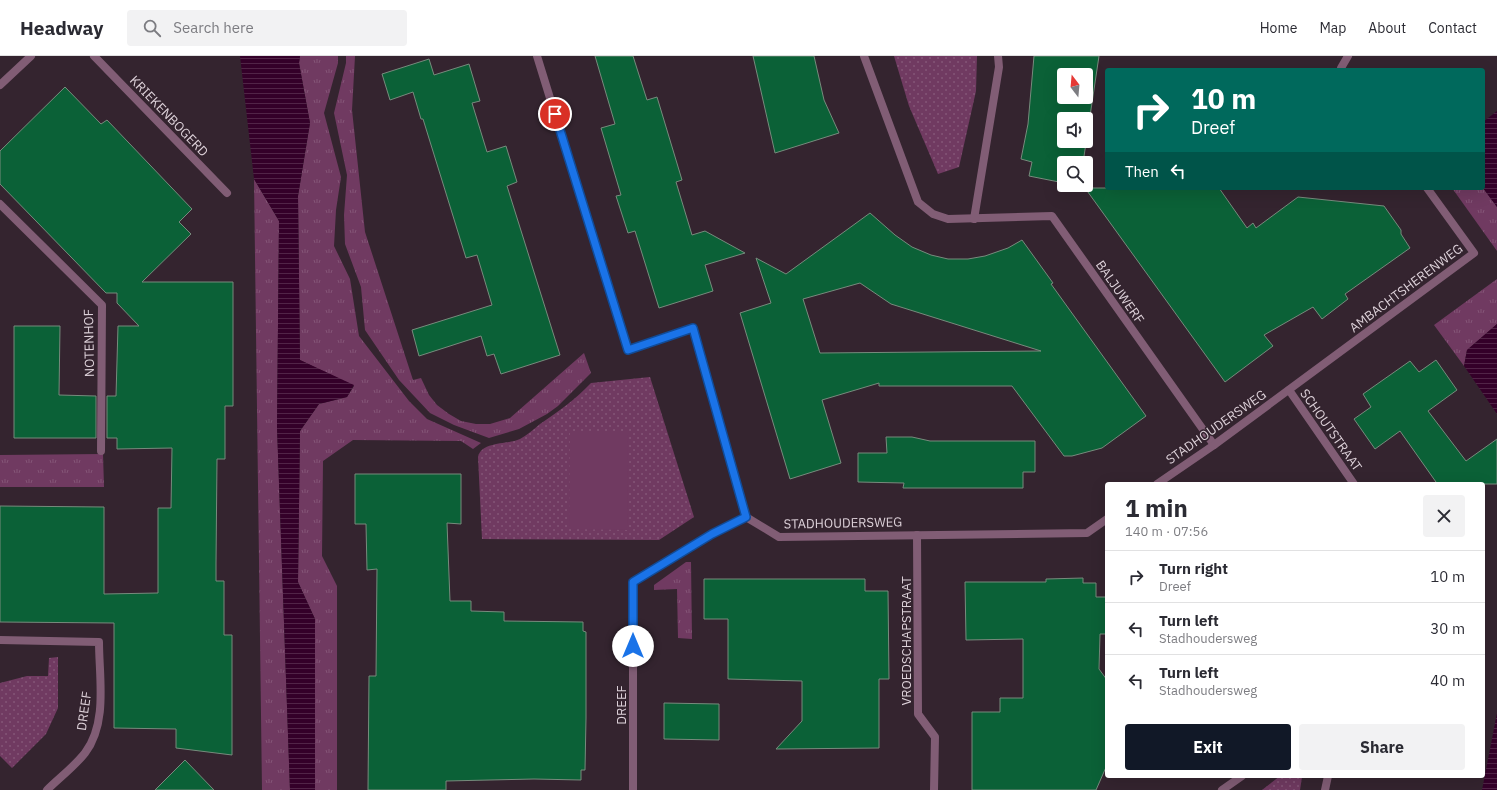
<!DOCTYPE html>
<html lang="en">
<head>
<meta charset="utf-8">
<style>
	:root { --surface:#fff; --page:#f2f2f3; --text:#2b2b33; --muted:#7c7c81; --line:#e1e1e2; --accent:#111827 }
	body { margin:0; font-family:"IBM Plex Sans",sans-serif; background:var(--page); color:var(--text); height:100vh; display:flex; flex-direction:column; font-size:15px; white-space:nowrap }
	* { box-sizing:border-box; margin:0 }
	p { font-size:13px; color:var(--muted) }
	.icon { flex:none; width:22px; height:22px; fill:none; stroke:currentColor; stroke-width:2; stroke-linecap:round; stroke-linejoin:round }
	.map { position:relative; flex:1; overflow:hidden }
	.panel { position:absolute; left:1105px; top:426px; width:380px; height:296px; display:flex; flex-direction:column; background:var(--surface); border-radius:4px; box-shadow:0 4px 16px #0002 }
	.panel>* { flex:none }
	.banner { position:absolute; left:1105px; top:12px; width:380px; height:122px; border-radius:4px; box-shadow:0 4px 16px #0002; background:#00695c; color:#fff; overflow:hidden }
	.needle { width:26px; rotate:344deg }
	.buttons { position:absolute; left:1057px; top:12px; display:grid; gap:8px }
	.buttons a { display:grid; place-items:center; width:36px; height:36px; border-radius:4px; background:var(--surface); box-shadow:0 4px 16px #0002; font-size:20px }
	.pin { position:absolute; display:grid; place-items:center; width:34px; height:34px; color:#fff; margin:-17px; border:2px solid #fff; border-radius:50%; box-shadow:0 1px 4px #0007 }
	.me { position:absolute; width:44px; margin:-22px; rotate:0deg; stroke-linejoin:round; filter:drop-shadow(0 0 3px #0008) }
	.turn { display:flex; align-items:center; gap:14px; height:84px; padding:0 20px; font-size:18px }
	.turn .icon { width:52px; height:52px; stroke-width:2.5 }
	.turn b { display:block; font-size:28px; line-height:34px }
	.then { display:flex; align-items:center; height:38px; padding:0 20px; background:#0003; gap:8px; font-size:15px }
	.round { display:grid; place-items:center; flex:none; width:42px; height:42px; border-radius:4px; background:var(--page) }
	.overview { display:flex; align-items:center; justify-content:space-between; height:68px; padding:0 20px }
	h1 { font-size:24px; font-weight:700; line-height:30px }
	.action { display:flex; gap:8px; margin-top:auto; padding:8px 20px }
	.action a { flex:1; height:46px; border-radius:4px; background:var(--accent); color:#fff; font-size:16px; font-weight:700; line-height:46px; text-align:center }
	.action a+a { background:var(--page); color:var(--text) }
	ul { padding:0; list-style:none }
	li { display:flex; align-items:center; gap:12px; height:52px; padding:0 20px; border-top:1px solid var(--line) }
	li div { flex:1 }
	li b { display:block; font-size:15px }
	li em { font-style:normal }
	header { display:flex; align-items:center; gap:24px; box-sizing:border-box; height:56px; padding:0 20px; background:var(--surface); border-bottom:1px solid var(--line) }
	header strong { font-size:19px }
	nav { display:flex; gap:22px; margin-inline-start:auto; font-size:14px }
	.search { width:280px; height:36px; background:var(--page); display:flex; align-items:center; gap:10px; box-sizing:border-box; padding:0 14px; border-radius:4px; color:var(--muted); font-size:15px }
	.map>svg:first-child { display:block }
	.grass { fill:url(#grass-tufts) }
	.park { fill:url(#park-dots) }
	.garden { fill:#703a61 }
	.water { fill:url(#water-rules) }
	.building { fill:#0b6137; stroke:#778b7d; fill-rule:evenodd }
	.lines { fill:none; stroke-linecap:round; stroke-linejoin:round }
	.street { stroke:#815d75; stroke-width:8 }
	.route-casing { stroke:#114b97; stroke-width:10 }
	.route { stroke:#1a73e8; stroke-width:7 }
	.labels { text-anchor:middle; dominant-baseline:central; stroke-width:3; stroke-linejoin:round; paint-order:stroke }
	.street-label { font-size:13px; fill:#ddd1d9; stroke:#34242f }
</style>
</head>
<body>
<header>
<strong>Headway</strong>
<div class="search"><svg class="icon" aria-label="search" viewBox="0 0 24 24"><circle cx="10" cy="10" r="6"/><path d="M15 15l6 6"/></svg>Search here</div>
<nav><a>Home</a><a>Map</a><a>About</a><a>Contact</a></nav>
</header>
<div class="map">
<svg width="1497" height="734" viewBox="0 0 1497 734">
	<defs>
		<pattern id="grass-tufts" width="24" height="20" patternUnits="userSpaceOnUse"><rect width="24" height="20" fill="#703a61"/><path d="M3 7l-1-3M5 7V3M7 7l1-3M15 17l-1-3M17 17v-4M19 17l1-3" fill="none" stroke="#845577"/></pattern>
		<pattern id="park-dots" width="8" height="8" patternUnits="userSpaceOnUse"><rect width="8" height="8" fill="#703a61"/><path d="M2 2h.1M6 6h.1" fill="none" stroke="#845577" stroke-width="1.8" stroke-linecap="round"/></pattern>
		<pattern id="water-rules" width="6" height="5" patternUnits="userSpaceOnUse"><rect width="6" height="5" fill="#340029"/><path d="M0 2.5h6" fill="none" stroke="#512447"/></pattern>
	</defs>
	<rect width="100%" height="100%" fill="#34242f"/>
	<g class="grass">
		<path d="M 300,0 L 338,0 L 338,7 L 324,57 L 341,121 L 336,154 L 334,190 L 350,223 L 359,280 L 409,345 L 427,363 L 481,387 L 473,393 L 461,385 L 353,384 L 323,405 L 322,500 L 337,530 L 337,734 L 315,734 L 315,563 L 298,526 L 300,375 L 319,348 L 347,341 L 354,330 L 300,304 L 298,140 L 310,67 L 299,7 Z"/>
		<path d="M 346,0 L 355,0 L 352,54 L 365,176 L 413,324 L 421,322 L 429,339 L 437,349 L 449,358 L 461,365 L 476,368 L 490,368 L 510,362 L 584,297 L 591,317 L 558,350 L 547,358 L 519,373 L 489,382 L 454,369 L 430,357 L 399,324 L 365,274 L 361,231 L 345,188 L 344,159 L 347,119 L 334,57 L 346,7 Z"/>
		<path d="M 254,123 L 279,165 L 277,371 L 290,734 L 262,734 Z"/>
		<path d="M 1452,132 L 1483,132 L 1497,151 L 1497,195 Z"/>
		<path d="M 1497,223 L 1497,268 L 1467,294 L 1464,310 L 1434,269 Z"/>
		<path d="M 103,398 L 104,431 L 0,431 L 0,399 Z"/>
		<path d="M 686,506 L 691,506 L 692,583 L 678,582 L 677,533 L 654,534 L 654,529 Z"/>
	</g>
	<g class="park">
		<path d="M 894,0 L 977,0 L 976,35 L 959,111 L 938,118 L 909,50 Z"/>
		<path d="M 650,321 L 694,461 L 659,484 L 482,483 L 478,401 C 482,385 507,389 520,383 C 527,379 534,373 540,368 C 559,355 575,344 591,327 Z"/>
		<path d="M 58,601 L 58,652 L 46,678 L 12,712 L 0,700 L 0,627 L 27,620 L 48,620 L 49,602 Z"/>
		<path d="M 1280,720 L 1313,720 L 1313,722 L 1302,721 L 1300,734 L 1262,734 Z"/>
	</g>
	<path class="garden" d="M 570,376 L 628,376 L 627,474 L 569,473 Z"/>
	<g class="water">
		<path d="M 240,0 L 300,0 L 299,7 L 310,67 L 298,140 L 300,304 L 354,329 L 347,341 L 319,348 L 300,375 L 298,526 L 315,563 L 315,734 L 290,734 L 277,371 L 279,165 L 254,123 Z"/>
		<path d="M 1497,55 L 1497,151 L 1483,132 L 1483,66 Z"/>
		<path d="M 1497,268 L 1497,358 L 1464,310 L 1467,294 Z"/>
		<path d="M 1497,657 L 1497,734 L 1482,734 Z"/>
	</g>
	<g class="building">
		<path d="M 595,0 L 633,0 L 647,44 L 657,41 L 682,124 L 676,126 L 692,179 L 705,175 L 745,197 L 705,209 L 713,235 L 659,252 L 635,175 L 628,177 L 616,140 L 621,139 L 601,72 L 615,68 Z"/>
		<path d="M 753,0 L 814,0 L 824,44 L 839,77 L 775,97 Z"/>
		<path d="M 1034,0 L 1099,0 L 1083,107 L 1064,107 L 1064,127 L 1029,120 L 1032,106 L 1021,103 L 1028,68 ZM 1064,19 L 1086,19 L 1086,41 L 1064,41 ZM 1064,63 L 1086,63 L 1086,85 L 1064,85 Z"/>
		<path d="M 429,3 L 434,19 L 469,8 L 480,45 L 472,47 L 487,96 L 506,90 L 517,126 L 507,130 L 560,299 L 501,318 L 494,298 L 487,300 L 481,280 L 419,300 L 412,274 L 492,249 L 477,199 L 466,202 L 423,63 L 421,63 L 413,36 L 390,44 L 382,18 Z"/>
		<path d="M 65,31 L 101,68 L 107,64 L 192,153 L 179,166 L 191,178 L 142,226 L 233,226 L 233,350 L 225,350 L 225,403 L 217,403 L 216,508 L 216,525 L 224,525 L 224,579 L 232,579 L 232,699 L 176,692 L 176,673 L 114,672 L 114,567 L 0,566 L 0,450 L 104,451 L 104,538 L 158,537 L 158,452 L 171,452 L 172,392 L 117,393 L 117,382 L 107,382 L 107,340 L 116,340 L 118,270 L 139,270 L 117,247 L 117,237 L 106,237 L 0,128 L 0,95 Z"/>
		<path d="M 1085,132 L 1219,132 L 1247,172 L 1253,167 L 1256,172 L 1298,141 L 1384,150 L 1401,174 L 1401,178 L 1410,192 L 1345,238 L 1348,243 L 1322,263 L 1313,251 L 1264,279 L 1273,290 L 1225,326 Z"/>
		<path d="M 870,157 L 895,179 L 912,191 L 931,199 L 948,203 L 968,203 L 985,200 L 1008,192 L 1022,184 L 1053,227 L 1051,228 L 1146,360 L 1102,392 L 1072,400 L 1064,400 L 1012,330 L 879,330 L 879,327 L 822,344 L 841,407 L 790,423 L 740,257 L 771,247 L 756,202 L 786,218 ZM 860,227 L 891,248 L 1041,295 L 820,297 L 803,243 Z"/>
		<path d="M 14,270 L 60,270 L 59,339 L 96,340 L 96,382 L 14,382 Z"/>
		<path d="M 1436,304 L 1457,334 L 1428,355 L 1466,405 L 1497,383 L 1497,428 L 1434,428 L 1436,426 L 1400,375 L 1375,393 L 1354,363 L 1371,351 L 1363,338 L 1410,305 L 1419,316 Z"/>
		<path d="M 886,381 L 912,381 L 930,385 L 1035,385 L 1035,416 L 1023,416 L 1023,432 L 903,432 L 904,427 L 858,426 L 858,397 L 887,397 Z"/>
		<path d="M 355,418 L 461,418 L 461,468 L 447,467 L 450,545 L 471,545 L 471,555 L 504,556 L 504,565 L 583,566 L 583,575 L 586,576 L 586,662 L 585,714 L 581,714 L 581,724 L 534,723 L 446,725 L 446,734 L 368,734 L 369,620 L 376,620 L 377,513 L 367,514 L 366,468 L 355,468 Z"/>
		<path d="M 1083,522 L 1083,527 L 1096,527 L 1096,541 L 1107,541 L 1107,578 L 1100,578 L 1099,613 L 1107,624 L 1107,709 L 1096,734 L 972,734 L 972,656 L 1000,656 L 1000,642 L 1023,642 L 1023,583 L 966,584 L 965,526 L 1046,526 L 1046,523 Z"/>
		<path d="M 704,523 L 865,523 L 865,535 L 888,535 L 889,623 L 879,623 L 879,692 L 776,693 L 802,665 L 802,625 L 728,623 L 728,563 L 704,563 Z"/>
		<path d="M 664,647 L 719,648 L 719,684 L 664,683 Z"/>
		<path d="M 185,704 L 214,734 L 155,734 Z"/>
	</g>
	<g class="lines">
		<g class="street">
			<path d="M 94,0 L 227,137"/>
			<path d="M 537,0 L 628,294 L 693,272 L 746,461 L 779,481 L 1087,477 L 1107,463"/>
			<path d="M 864,0 L 918,146 L 933,158 L 948,163 L 1052,160 L 1214,389"/>
			<path d="M 1342,14 L 1341,12 L 1348,0"/>
			<path d="M 0,29 L 31,0"/>
			<path d="M 0,148 L 102,249 L 101,395"/>
			<path d="M 974,163 L 999,11 L 998,0"/>
			<path d="M 1289,334 L 1354,428"/>
			<path d="M 1157,428 L 1214,389 L 1474,197 L 1427,132"/>
			<path d="M 917,479 L 918,658 L 935,681 L 934,734"/>
			<path d="M 0,584 L 99,586 C 99,621 108,667 85,697 C 74,711 59,722 47,734"/>
			<path d="M 633,734 L 633,526 L 712,478 L 746,461"/>
			<path d="M 1222,734 L 1242,720"/>
			<path d="M 1325,734 L 1328,720"/>
		</g>
	</g>
	<g class="lines">
		<g class="route-casing">
			<path id="route" d="M 555,58 L 628,294 L 693,272 L 746,461 L 712,478 L 633,526 L 633,590"/>
		</g>
		<use href="#route" class="route"/>
	</g>
	<g class="labels">
		<g class="street-label">
			<text transform="translate(169 60) rotate(46)">KRIEKENBOGERD</text>
			<text transform="translate(1406 232) rotate(-37)">AMBACHTSHERENWEG</text>
			<text transform="translate(1120 236) rotate(55)">BALJUWERF</text>
			<text transform="translate(89 287) rotate(-91)">NOTENHOF</text>
			<text transform="translate(1216 371) rotate(-35)">STADHOUDERSWEG</text>
			<text transform="translate(1331 374) rotate(55)">SCHOUTSTRAAT</text>
			<text transform="translate(843 467) rotate(-1)">STADHOUDERSWEG</text>
			<text transform="translate(906 585) rotate(-90)">VROEDSCHAPSTRAAT</text>
			<text transform="translate(621 649) rotate(-90)">DREEF</text>
			<text transform="translate(84 655) rotate(-82)">DREEF</text>
		</g>
	</g>
</svg>
<div class="buttons">
<a><svg class="needle" viewBox="-14 -14 28 28"><path d="M0-13l5 13h-10z" fill="#e53935"/><path d="M0 13l5-13h-10z" fill="#7c7c81"/></svg></a>
<a><svg class="icon" aria-label="sound" viewBox="0 0 24 24"><path d="M4 9h4l5-4v14l-5-4H4zM17 9q2 3 0 6"/></svg></a>
<a><svg class="icon" aria-label="search" viewBox="0 0 24 24"><circle cx="10" cy="10" r="6"/><path d="M15 15l6 6"/></svg></a>
</div>
<div class="pin" style="left:555px;top:58px;background:#d93025"><svg class="icon" aria-label="arrive" viewBox="0 0 24 24"><path d="M6 21V4h12l-3 4 3 4H6"/></svg></div>
<svg class="me" style="left:633px;top:590px" viewBox="-20 -20 40 40"><circle r="19" fill="#fff"/><path d="M0-13L10 11 0 6-10 11z" fill="#1a73e8"/></svg>
<div class="banner">
<div class="turn"><svg class="icon" aria-label="right" viewBox="0 0 24 24"><path d="M7 20v-9h11M14 6l5 5-5 5"/></svg><div><b>10 m</b>Dreef</div></div>
<div class="then">Then<svg class="icon" aria-label="left" viewBox="0 0 24 24"><path d="M17 20v-9H6M10 6l-5 5 5 5"/></svg></div>
</div>
<section class="panel">
<div class="overview"><div><h1>1 min</h1><p>140 m · 07:56</p></div><a class="round"><svg class="icon" aria-label="close" viewBox="0 0 24 24"><path d="M6 6l12 12M18 6L6 18"/></svg></a></div>
<ul>
<li><svg class="icon" aria-label="right" viewBox="0 0 24 24"><path d="M7 20v-9h11M14 6l5 5-5 5"/></svg><div><b>Turn right</b><p>Dreef</p></div><em>10 m</em></li>
<li><svg class="icon" aria-label="left" viewBox="0 0 24 24"><path d="M17 20v-9H6M10 6l-5 5 5 5"/></svg><div><b>Turn left</b><p>Stadhoudersweg</p></div><em>30 m</em></li>
<li><svg class="icon" aria-label="left" viewBox="0 0 24 24"><path d="M17 20v-9H6M10 6l-5 5 5 5"/></svg><div><b>Turn left</b><p>Stadhoudersweg</p></div><em>40 m</em></li>
</ul>
<div class="action"><a>Exit</a><a>Share</a></div>
</section>
</div>
</body>
</html>
